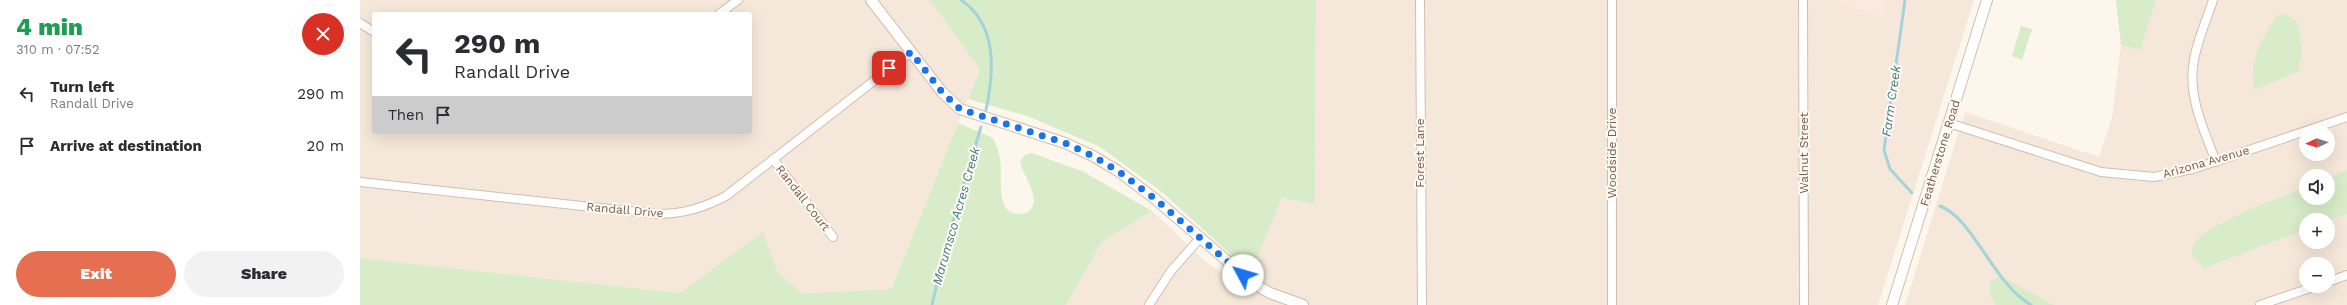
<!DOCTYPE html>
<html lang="en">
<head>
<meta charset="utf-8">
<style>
	:root { --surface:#fff; --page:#f2f2f3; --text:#2b2b33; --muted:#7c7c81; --accent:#e76f51 }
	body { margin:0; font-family:"Work Sans",sans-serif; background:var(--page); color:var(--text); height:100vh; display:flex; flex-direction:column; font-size:15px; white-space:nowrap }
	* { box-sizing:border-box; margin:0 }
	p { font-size:13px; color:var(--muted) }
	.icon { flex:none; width:22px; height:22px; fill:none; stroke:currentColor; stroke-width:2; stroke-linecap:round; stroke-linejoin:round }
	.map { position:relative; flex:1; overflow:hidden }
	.sheet { display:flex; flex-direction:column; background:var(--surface); width:360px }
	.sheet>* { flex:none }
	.banner { position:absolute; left:12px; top:12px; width:380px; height:122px; border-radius:4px; box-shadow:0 4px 16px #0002; background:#fff; color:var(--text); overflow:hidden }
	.needle { width:26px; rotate:266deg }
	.controls { position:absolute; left:1939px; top:125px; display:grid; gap:8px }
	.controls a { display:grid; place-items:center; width:36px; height:36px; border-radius:50%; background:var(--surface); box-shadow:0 4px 16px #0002; font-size:20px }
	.pin { position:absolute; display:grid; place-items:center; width:34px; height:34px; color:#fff; margin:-17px; border-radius:8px; box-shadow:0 2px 6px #0006 }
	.me { position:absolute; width:44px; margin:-22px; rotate:309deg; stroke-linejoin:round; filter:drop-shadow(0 0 3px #0008) }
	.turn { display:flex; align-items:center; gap:14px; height:84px; padding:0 16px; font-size:18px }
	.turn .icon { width:52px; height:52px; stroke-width:2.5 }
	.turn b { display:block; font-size:28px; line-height:34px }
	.then { display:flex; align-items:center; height:38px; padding:0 16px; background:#0003; gap:8px; font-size:15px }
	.round { display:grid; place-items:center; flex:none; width:42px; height:42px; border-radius:21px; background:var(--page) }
	.overview { display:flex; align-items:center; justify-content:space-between; height:68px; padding:0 16px }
	h1 { font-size:24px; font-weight:800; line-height:30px; color:#1e9e55 }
	.primary-button { display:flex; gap:8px; margin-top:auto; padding:8px 16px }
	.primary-button a { flex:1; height:46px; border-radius:24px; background:var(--accent); color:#fff; font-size:16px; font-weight:800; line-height:46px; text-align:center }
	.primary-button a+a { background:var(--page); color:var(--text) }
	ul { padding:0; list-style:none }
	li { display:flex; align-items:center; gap:12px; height:52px; padding:0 16px }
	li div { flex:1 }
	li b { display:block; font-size:15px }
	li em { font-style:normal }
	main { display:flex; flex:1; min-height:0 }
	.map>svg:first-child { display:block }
	.residential { fill:#f5e8da; fill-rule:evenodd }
	.commercial { fill:#fde8e0 }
	.green { fill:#d8ecc9 }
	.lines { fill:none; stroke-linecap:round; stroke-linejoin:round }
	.stream { stroke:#a5d3da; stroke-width:3 }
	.minor-casing { stroke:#d1beb0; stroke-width:10 }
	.tertiary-casing { stroke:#d1beb0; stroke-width:12 }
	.minor { stroke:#fff; stroke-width:8 }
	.tertiary { stroke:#fff; stroke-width:10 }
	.route { stroke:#1a73e8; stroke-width:7; stroke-dasharray:0 12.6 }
	.labels { text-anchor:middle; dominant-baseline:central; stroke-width:4; stroke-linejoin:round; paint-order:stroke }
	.street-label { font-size:12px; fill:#7a5c4d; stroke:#fffaf3 }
	.water-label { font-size:13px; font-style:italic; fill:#437c86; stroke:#fffaf3 }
</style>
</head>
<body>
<main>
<section class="sheet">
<div class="overview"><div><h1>4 min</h1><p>310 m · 07:52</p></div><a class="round" style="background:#d93025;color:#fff"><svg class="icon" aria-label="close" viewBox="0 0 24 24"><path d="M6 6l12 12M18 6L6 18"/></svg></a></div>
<ul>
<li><svg class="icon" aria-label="left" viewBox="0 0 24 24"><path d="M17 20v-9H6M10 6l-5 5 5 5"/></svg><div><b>Turn left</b><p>Randall Drive</p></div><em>290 m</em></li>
<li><svg class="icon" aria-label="arrive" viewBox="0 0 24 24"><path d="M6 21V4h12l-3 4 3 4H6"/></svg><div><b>Arrive at destination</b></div><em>20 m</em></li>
</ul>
<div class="primary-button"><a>Exit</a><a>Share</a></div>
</section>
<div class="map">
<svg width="1987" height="305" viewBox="0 0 1987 305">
	<rect width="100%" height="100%" fill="#fdf6ec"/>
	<g class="residential">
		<path d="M 0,0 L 648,0 L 524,305 L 320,293 L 0,258 ZM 14,14 L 390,14 L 390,132 L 14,132 Z"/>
		<path d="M 956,0 L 1473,0 L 1521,16 L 1527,0 L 1614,0 L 1518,305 L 706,305 L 742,242 L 792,211 L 846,262 L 885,288 L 922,198 L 955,204 Z"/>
		<path d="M 1756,0 L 1987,0 L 1987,305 L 1545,305 L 1605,112 L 1739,157 L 1752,118 L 1761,45 ZM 1946,132 L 1968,132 L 1968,154 L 1946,154 ZM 1946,176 L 1968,176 L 1968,198 L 1946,198 ZM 1946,220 L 1968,220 L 1968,242 L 1946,242 ZM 1946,264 L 1968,264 L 1968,286 L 1946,286 Z"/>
	</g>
	<path class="commercial" d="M 1473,0 L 1527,0 L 1522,16 Z"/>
	<g class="green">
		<path d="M 570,0 L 956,0 L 955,204 L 922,198 L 891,273 L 802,192 L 740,147 L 667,116 L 608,99 L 620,69 Z"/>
		<path d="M 1756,0 L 1796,0 L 1780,50 L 1761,45 Z"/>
		<path d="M 1926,14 L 1937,22 L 1942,49 L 1939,71 L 1894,90 C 1888,61 1903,38 1917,15 Z"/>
		<path d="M 1661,26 L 1672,29 L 1662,60 L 1652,56 Z"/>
		<path d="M 598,123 L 633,138 C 636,145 639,152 640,159 C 643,177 633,221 666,213 C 686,202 662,176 660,161 L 665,155 L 672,153 L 724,172 L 792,211 L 742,242 L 706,305 L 0,305 L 0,258 L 320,293 L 403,232 L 418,273 L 443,294 L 531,289 Z"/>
		<path d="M 1987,170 L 1987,214 L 1968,221 L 1946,220 L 1946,229 L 1844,268 L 1832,255 L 1833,244 C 1855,219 1914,201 1946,187 L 1946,198 L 1968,198 L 1968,178 Z"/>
		<path d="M 1640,276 L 1692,304 L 1694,305 L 1636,305 L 1630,295 L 1630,283 Z"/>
	</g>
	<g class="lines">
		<g class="stream">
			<path d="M 601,0 C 638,25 634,72 626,110"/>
			<path d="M 1545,0 L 1524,150 L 1530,169 L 1552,193"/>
			<path d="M 1580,206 C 1614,219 1632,282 1671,305"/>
			<path d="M 572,305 L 585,248 L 621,127"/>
		</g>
		<g class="minor-casing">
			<g id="minor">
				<path d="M 1060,0 L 1062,305"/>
				<path d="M 1252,0 L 1252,305"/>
				<path d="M 1443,0 L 1444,305"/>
				<path d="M 1853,0 C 1846,22 1835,45 1833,67 C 1829,100 1845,132 1856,162"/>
				<path d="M 359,14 L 378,0"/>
				<path d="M 0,23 L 14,32"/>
				<path d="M 1589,123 L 1741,172 L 1794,177 L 1833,169 L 1987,117"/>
				<path d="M 413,159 L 473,237"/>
				<path d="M 0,182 L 297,214 C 323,214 343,208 366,196 L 551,52"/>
				<path d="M 1968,282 L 1987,275"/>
				<path d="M 789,305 L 811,271 L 841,237"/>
				<path d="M 1900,305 L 1956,286"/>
			</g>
		</g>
		<g class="tertiary-casing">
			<g id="tertiary">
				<path d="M 511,0 L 582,92 L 600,109 L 705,143 L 733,156 L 758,171 L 794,198 L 893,283 L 910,293 L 943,305"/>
				<path d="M 1532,305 L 1627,0"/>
			</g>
		</g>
		<use href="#minor" class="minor"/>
		<use href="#tertiary" class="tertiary"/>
	</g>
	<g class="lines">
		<path class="route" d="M 529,68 L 551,52 L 582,92 L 600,109 L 705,143 L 733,156 L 758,171 L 794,198 L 883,275"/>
	</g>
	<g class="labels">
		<g class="street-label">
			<text transform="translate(1060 153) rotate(-90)">Forest Lane</text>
			<text transform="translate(1252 153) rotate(-90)">Woodside Drive</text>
			<text transform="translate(1444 153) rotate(-90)">Walnut Street</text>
			<text transform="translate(1580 153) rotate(-73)">Featherstone Road</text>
			<text transform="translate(1846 162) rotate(-16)">Arizona Avenue</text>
			<text transform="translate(443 198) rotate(52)">Randall Court</text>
			<text transform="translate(265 210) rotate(5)">Randall Drive</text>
		</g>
		<g class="water-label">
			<text transform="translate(1531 101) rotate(-82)">Farm Creek</text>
			<text transform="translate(596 216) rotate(-74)">Marumsco Acres Creek</text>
		</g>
	</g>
</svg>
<div class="controls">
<a><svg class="needle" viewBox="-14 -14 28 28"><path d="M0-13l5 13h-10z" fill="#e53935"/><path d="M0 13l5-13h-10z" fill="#7c7c81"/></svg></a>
<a><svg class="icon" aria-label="sound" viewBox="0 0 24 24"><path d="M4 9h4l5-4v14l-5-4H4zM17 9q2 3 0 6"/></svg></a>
<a>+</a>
<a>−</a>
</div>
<div class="pin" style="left:529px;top:68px;background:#d93025"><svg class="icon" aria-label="arrive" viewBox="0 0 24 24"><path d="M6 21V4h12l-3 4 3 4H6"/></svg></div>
<svg class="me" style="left:883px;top:275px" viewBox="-20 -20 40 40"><circle r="19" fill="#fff"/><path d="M0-13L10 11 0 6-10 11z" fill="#1a73e8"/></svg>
<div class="banner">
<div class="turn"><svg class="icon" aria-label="left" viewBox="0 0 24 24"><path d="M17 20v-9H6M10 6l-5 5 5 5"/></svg><div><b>290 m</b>Randall Drive</div></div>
<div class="then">Then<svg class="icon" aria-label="arrive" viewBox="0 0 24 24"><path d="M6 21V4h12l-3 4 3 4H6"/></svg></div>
</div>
</div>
</main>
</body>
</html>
